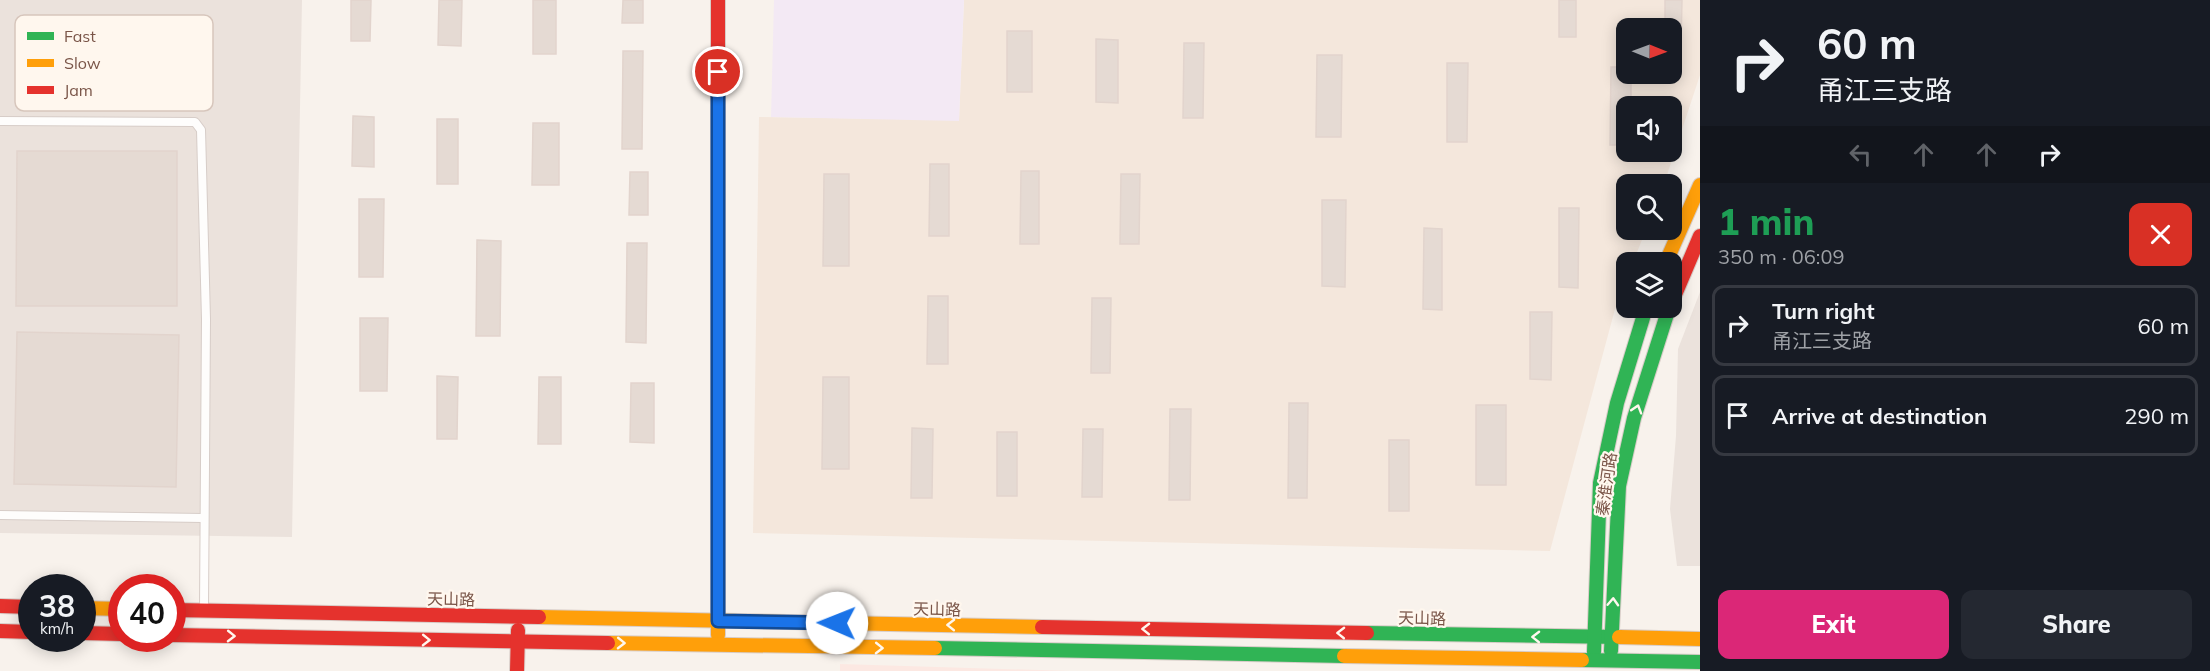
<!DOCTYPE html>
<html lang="en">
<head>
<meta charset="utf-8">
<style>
	:root { --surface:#171b24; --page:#242831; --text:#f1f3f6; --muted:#9ea1a6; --line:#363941; --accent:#db2777 }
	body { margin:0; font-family:Mulish,"Noto Sans SC",sans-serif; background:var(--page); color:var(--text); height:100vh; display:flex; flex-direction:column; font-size:22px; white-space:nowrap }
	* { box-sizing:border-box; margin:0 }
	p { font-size:20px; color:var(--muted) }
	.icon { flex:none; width:33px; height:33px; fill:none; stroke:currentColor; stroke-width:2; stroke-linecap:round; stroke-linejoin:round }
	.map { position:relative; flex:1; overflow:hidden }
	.side { display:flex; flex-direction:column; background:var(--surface); width:510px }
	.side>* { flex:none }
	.banner { background:#171b24; color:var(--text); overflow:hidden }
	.needle { width:39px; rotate:91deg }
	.fabs { position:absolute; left:1616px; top:18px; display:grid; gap:12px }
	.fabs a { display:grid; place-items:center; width:66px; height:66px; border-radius:12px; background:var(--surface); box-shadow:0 3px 15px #0003; font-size:30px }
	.speed { position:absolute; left:18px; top:574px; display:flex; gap:12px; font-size:30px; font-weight:700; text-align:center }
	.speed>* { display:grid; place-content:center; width:78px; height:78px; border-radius:50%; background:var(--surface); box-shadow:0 3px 15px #0003; line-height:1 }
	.speed small { font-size:15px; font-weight:400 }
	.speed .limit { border:9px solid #d22; background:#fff; color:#111 }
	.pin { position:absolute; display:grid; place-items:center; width:51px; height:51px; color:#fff; margin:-26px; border:3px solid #fff; border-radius:50%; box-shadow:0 2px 6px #0007 }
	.me { position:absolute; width:66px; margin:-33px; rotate:271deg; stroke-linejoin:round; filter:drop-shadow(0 0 4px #0008) }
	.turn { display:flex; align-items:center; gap:21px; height:126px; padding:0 18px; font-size:27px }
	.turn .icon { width:78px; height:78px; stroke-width:2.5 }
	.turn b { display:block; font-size:42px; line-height:51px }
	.lanes { display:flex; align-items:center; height:57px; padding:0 18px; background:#0003; justify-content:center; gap:30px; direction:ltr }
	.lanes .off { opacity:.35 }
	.round { display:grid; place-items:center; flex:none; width:63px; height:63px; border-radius:12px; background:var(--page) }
	.headline { display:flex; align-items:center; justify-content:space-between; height:102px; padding:0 18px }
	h1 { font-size:36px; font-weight:800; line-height:45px; color:#1e9e55 }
	.primary-button { display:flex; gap:12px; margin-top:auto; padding:12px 18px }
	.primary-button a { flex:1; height:69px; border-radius:12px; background:var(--accent); color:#fff; font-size:24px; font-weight:800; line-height:69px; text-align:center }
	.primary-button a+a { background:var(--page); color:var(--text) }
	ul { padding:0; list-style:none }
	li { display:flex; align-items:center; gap:18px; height:81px; margin:0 12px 9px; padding:0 6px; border:3px solid var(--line); border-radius:12px }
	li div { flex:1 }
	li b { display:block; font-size:22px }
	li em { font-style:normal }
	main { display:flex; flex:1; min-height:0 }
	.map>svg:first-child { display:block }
	.residential { fill:#f4e7dc; fill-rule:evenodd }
	.commercial { fill:#fce8e2 }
	.industrial { fill:#ebe2dc }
	.education { fill:#f3e9f4 }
	.building { fill:#e5dad3; stroke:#e2d4cd; stroke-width:1.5 }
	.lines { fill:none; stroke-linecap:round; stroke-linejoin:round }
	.lane-casing { stroke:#d7cdc8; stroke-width:10 }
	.fast-casing { stroke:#d8cdc8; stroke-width:16 }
	.slow-casing { stroke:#d8cdc8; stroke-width:16 }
	.jam-casing { stroke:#d8cdc8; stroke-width:16 }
	.lane { stroke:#fefdfc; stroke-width:8 }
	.fast { stroke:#30b455; stroke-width:14 }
	.slow { stroke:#ff9f0a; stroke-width:14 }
	.jam { stroke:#e5322d; stroke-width:14 }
	.oneway { stroke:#fff7ee }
	.route-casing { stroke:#114b97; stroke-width:15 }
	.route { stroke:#1a73e8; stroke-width:10 }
	.labels { text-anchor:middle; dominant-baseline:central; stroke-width:4.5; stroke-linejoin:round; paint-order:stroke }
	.street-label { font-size:16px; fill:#7a5548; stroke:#fff7ee }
	.key { fill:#fff7ee; stroke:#d7c6bc; stroke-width:1.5 }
	.key-label { font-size:16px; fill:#7a5548 }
</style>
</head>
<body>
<main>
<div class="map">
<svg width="1700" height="671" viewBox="0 0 1700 671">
	<rect width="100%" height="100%" fill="#f8f2ec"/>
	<path class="residential" d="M 964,0 L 1700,0 L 1700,75 L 1664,184 L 1626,184 L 1626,230 L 1646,230 L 1633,262 L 1626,262 L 1626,281 L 1615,309 L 1550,551 L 753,533 L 759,117 L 959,120 ZM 1626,28 L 1671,28 L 1671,74 L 1626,74 ZM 1626,106 L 1671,106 L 1671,152 L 1626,152 Z"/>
	<path class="commercial" d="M 840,664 L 1070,671 L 840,671 Z"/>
	<g class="industrial">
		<path d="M 0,0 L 302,0 L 292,537 L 0,533 Z"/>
		<path d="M 1700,292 L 1700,566 L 1677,566 L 1670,509 L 1676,436 L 1678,349 Z"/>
	</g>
	<path class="education" d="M 774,0 L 964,0 L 959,121 L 771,117 Z"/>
	<g class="building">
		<path d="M 351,0 L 371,0 L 370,41 L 351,41 Z"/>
		<path d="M 439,0 L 462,0 L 461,46 L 438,45 Z"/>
		<rect x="533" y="0" width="23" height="54"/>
		<path d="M 623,0 L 643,0 L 643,23 L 622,23 Z"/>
		<rect x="1559" y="0" width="17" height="37"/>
		<path d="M 1665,0 L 1682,0 L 1681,44 L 1671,44 L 1671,28 L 1665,28 Z"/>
		<rect x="1007" y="31" width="25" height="61"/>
		<path d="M 1096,39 L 1118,40 L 1118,103 L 1096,102 Z"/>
		<path d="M 1184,43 L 1204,43 L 1203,118 L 1183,118 Z"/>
		<path d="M 623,51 L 643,51 L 642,149 L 622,149 Z"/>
		<path d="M 1317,55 L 1342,55 L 1341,137 L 1316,137 Z"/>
		<path d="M 1447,63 L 1468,63 L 1467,142 L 1447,142 Z"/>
		<path d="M 1611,67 L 1626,67 L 1626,74 L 1631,74 L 1631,106 L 1626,106 L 1626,145 L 1610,145 Z"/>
		<path d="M 353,116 L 374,117 L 374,167 L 352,166 Z"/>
		<rect x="437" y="119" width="21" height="65"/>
		<path d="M 533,123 L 559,123 L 559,185 L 532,185 Z"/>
		<path d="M 17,151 L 177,151 L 177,306 L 16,306 Z"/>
		<path d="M 930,164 L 949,164 L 949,236 L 929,236 Z"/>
		<path d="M 1021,171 L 1039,171 L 1039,244 L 1020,244 Z"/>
		<path d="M 630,172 L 648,172 L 648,215 L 629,215 Z"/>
		<path d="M 824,174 L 849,174 L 849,266 L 823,266 Z"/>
		<path d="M 1121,174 L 1140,174 L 1139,244 L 1120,244 Z"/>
		<path d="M 359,199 L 384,199 L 383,277 L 359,277 Z"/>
		<path d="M 1322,200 L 1346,200 L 1345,287 L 1322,286 Z"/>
		<path d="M 1559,208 L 1579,208 L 1578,288 L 1559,287 Z"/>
		<path d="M 1424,228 L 1442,229 L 1442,310 L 1423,309 Z"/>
		<path d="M 477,240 L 501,241 L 500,336 L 476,336 Z"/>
		<path d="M 627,243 L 647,243 L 646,343 L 626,342 Z"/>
		<path d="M 928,296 L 948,296 L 948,364 L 927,364 Z"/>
		<path d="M 1092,298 L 1111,298 L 1110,373 L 1091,373 Z"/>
		<path d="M 1530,312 L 1552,312 L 1551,380 L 1530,379 Z"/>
		<path d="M 360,318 L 388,318 L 387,391 L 360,391 Z"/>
		<path d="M 17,332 L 179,335 L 176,487 L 14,484 Z"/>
		<path d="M 437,376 L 458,377 L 457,439 L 437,439 Z"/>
		<path d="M 539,377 L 561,377 L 561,444 L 538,444 Z"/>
		<path d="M 823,377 L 849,377 L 849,469 L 822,469 Z"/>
		<path d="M 631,383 L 654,383 L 654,443 L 630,442 Z"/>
		<path d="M 1289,403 L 1308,403 L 1307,498 L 1288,498 Z"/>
		<rect x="1476" y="405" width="30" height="80"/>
		<path d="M 1170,409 L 1191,409 L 1190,500 L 1169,500 Z"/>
		<path d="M 912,428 L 933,429 L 932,498 L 911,498 Z"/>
		<path d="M 1083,429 L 1103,429 L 1102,497 L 1082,497 Z"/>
		<rect x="997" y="432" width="20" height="64"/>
		<rect x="1389" y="440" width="20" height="71"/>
	</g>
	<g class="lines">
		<g class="lane-casing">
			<g id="lane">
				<path d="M 0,121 L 195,122 L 201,130 L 206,319 L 204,609"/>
				<path d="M 0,515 L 203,518"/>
			</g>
		</g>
		<g class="fast-casing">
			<g id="fast">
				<path d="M 1367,633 L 1619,637"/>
				<path d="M 935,648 L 1344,656"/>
				<path d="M 1611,651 L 1619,486 L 1634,418 L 1669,308"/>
				<path d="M 1594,652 L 1600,483 L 1617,403 L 1646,308"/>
				<path d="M 1582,660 L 1700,662"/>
			</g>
		</g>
		<g class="slow-casing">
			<g id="slow">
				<path d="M 1666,262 L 1700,185"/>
				<path d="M 718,314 L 718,635"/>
				<path d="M 82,608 L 122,609"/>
				<path d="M 539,617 L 1042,627"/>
				<path d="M 1619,637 L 1700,639"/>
				<path d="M 608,643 L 935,648"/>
				<path d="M 1344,656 L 1582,660"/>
			</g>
		</g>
		<g class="jam-casing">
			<g id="jam">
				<path d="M 718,0 L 718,314"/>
				<path d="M 1671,304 L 1700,236"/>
				<path d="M 0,606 L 32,607"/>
				<path d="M 172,610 L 539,617"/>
				<path d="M 1042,627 L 1367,633"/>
				<path d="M 0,631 L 32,632"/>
				<path d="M 82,633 L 122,634"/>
				<path d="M 172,635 L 608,643"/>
				<path d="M 517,671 L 518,630"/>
			</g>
		</g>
		<use href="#lane" class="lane"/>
		<use href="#fast" class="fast"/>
		<use href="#slow" class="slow"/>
		<use href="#jam" class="jam"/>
	</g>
	<defs><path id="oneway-chevron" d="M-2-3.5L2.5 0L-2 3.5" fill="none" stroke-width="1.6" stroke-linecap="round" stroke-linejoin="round" transform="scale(1.5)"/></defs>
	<g class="oneway">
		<use href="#oneway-chevron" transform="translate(1637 409) rotate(-73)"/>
		<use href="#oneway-chevron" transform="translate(1613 602) rotate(-87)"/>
		<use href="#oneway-chevron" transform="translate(951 625) rotate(-179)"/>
		<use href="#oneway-chevron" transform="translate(1146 629) rotate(-179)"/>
		<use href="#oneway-chevron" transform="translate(1341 633) rotate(-179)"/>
		<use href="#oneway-chevron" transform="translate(231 636) rotate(1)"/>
		<use href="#oneway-chevron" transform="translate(1536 637) rotate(-179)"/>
		<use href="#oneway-chevron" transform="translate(426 640) rotate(1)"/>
		<use href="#oneway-chevron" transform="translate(621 643) rotate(1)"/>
		<use href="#oneway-chevron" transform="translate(879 648) rotate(1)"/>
	</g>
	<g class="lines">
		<g class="route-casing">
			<path id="route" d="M 718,72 L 718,621 L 837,623"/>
		</g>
		<use href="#route" class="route"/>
	</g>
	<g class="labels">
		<g class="street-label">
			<text transform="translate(1606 484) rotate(-82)">秦淮河路</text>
			<text transform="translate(451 599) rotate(1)">天山路</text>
			<text transform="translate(937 609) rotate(1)">天山路</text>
			<text transform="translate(1422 618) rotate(1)">天山路</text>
		</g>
	</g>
	<rect x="15" y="15" width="198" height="96" rx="9" class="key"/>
	<rect x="27" y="32" width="27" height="8" fill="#30b455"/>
	<rect x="27" y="59" width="27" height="8" fill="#ff9f0a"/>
	<rect x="27" y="86" width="27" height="8" fill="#e5322d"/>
	<g class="key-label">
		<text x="64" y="42">Fast</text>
		<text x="64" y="69">Slow</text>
		<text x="64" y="96">Jam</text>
	</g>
</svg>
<div class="fabs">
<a><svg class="needle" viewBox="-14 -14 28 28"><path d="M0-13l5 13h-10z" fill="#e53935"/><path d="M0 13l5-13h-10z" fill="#9ea1a6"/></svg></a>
<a><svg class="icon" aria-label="sound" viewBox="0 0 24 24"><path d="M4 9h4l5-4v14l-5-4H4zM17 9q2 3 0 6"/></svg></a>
<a><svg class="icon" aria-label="search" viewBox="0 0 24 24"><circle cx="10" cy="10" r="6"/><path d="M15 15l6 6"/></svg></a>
<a><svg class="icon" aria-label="layers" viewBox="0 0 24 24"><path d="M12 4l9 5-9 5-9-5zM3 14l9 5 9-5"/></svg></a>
</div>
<div class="speed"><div>38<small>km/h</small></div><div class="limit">40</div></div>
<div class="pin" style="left:718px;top:72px;background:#d93025"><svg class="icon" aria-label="arrive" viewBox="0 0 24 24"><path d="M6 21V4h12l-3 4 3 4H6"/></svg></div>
<svg class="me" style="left:837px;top:623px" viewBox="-20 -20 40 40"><circle r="19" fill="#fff"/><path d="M0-13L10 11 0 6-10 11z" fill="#1a73e8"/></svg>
</div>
<section class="side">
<div class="banner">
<div class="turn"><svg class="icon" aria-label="right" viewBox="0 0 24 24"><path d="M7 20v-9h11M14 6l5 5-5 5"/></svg><div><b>60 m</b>甬江三支路</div></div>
<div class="lanes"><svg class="icon off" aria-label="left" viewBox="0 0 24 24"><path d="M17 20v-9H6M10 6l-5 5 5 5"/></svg><svg class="icon off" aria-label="ahead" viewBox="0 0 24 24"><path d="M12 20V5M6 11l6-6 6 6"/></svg><svg class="icon off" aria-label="ahead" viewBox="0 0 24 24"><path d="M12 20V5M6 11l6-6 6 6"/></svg><svg class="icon" aria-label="right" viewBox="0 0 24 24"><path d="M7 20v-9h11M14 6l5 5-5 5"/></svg></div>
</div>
<div class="headline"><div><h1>1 min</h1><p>350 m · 06:09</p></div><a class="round" style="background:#d93025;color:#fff"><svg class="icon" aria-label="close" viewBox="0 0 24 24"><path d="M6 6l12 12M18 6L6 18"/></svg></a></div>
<ul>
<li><svg class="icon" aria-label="right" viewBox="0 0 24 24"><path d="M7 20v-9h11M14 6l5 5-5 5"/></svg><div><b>Turn right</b><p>甬江三支路</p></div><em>60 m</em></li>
<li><svg class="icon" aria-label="arrive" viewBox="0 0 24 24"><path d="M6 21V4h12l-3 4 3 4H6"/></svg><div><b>Arrive at destination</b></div><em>290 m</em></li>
</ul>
<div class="primary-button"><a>Exit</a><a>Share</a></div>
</section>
</main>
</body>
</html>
